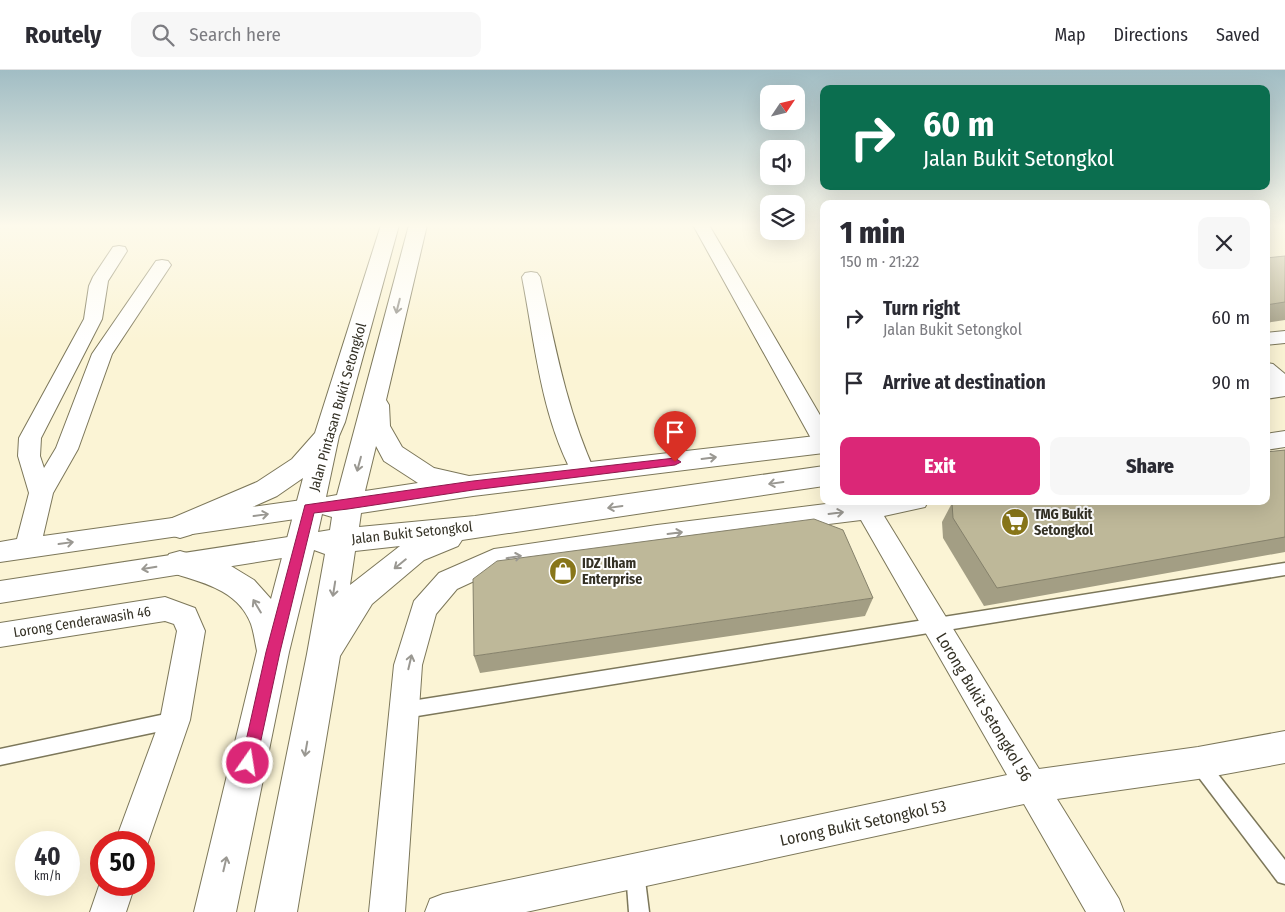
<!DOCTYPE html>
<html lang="en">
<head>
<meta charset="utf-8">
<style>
	:root { --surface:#fff; --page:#f7f7f7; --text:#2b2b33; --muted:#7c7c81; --line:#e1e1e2; --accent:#db2777 }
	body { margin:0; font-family:"Fira Sans Condensed",sans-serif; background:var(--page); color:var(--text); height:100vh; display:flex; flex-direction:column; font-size:19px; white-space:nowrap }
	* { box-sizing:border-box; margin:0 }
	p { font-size:16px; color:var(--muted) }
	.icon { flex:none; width:28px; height:28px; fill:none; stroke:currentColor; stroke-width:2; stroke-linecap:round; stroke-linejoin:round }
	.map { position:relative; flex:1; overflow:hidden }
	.side { position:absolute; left:820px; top:130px; width:450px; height:305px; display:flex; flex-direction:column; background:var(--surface); border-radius:10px; box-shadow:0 5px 20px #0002 }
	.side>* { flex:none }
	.banner { position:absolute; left:820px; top:15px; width:450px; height:105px; border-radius:10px; box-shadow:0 5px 20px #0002; background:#0b6e4f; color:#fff; overflow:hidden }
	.needle { width:32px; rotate:55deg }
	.fabs { position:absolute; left:760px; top:15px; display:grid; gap:10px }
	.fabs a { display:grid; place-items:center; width:45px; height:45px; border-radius:10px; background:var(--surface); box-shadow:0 5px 20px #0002; font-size:25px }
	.speed { position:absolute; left:15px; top:761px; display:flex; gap:10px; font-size:25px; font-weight:700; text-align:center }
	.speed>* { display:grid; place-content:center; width:65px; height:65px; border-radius:50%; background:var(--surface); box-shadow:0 5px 20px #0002; line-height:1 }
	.speed small { font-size:12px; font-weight:400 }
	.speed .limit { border:8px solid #d22; background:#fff; color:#111 }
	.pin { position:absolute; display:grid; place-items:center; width:42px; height:42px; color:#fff; margin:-51px -21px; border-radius:50% 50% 50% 0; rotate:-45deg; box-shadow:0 0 5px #0007 }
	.pin .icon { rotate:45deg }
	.me { position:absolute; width:55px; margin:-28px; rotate:13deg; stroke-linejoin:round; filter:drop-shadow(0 0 4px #0008) }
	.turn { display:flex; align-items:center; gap:18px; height:105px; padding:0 20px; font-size:22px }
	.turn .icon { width:65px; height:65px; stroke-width:2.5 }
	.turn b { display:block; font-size:35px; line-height:42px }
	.round { display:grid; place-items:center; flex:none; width:52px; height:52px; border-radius:10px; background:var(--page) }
	.summary { display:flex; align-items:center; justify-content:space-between; height:85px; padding:0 20px }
	h1 { font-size:30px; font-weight:800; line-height:38px }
	.button { display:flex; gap:10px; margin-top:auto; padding:10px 20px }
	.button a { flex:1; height:58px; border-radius:10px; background:var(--accent); color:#fff; font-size:20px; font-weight:800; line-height:58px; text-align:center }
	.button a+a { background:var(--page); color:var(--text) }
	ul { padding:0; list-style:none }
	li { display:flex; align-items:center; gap:15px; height:65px; padding:0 20px }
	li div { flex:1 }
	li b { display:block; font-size:19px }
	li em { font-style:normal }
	header { display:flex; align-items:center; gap:30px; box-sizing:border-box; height:70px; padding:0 25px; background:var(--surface); border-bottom:1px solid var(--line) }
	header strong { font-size:24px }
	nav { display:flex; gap:28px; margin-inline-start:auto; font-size:18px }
	.search { width:350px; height:45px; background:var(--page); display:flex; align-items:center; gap:12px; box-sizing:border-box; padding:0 18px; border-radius:10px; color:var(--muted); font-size:19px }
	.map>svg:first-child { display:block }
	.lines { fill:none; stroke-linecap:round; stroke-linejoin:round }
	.lane-casing { stroke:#7c775a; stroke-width:3 }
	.street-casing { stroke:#7c775a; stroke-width:2 }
	.secondary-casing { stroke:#7c775a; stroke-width:2 }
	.lane { fill:#fff; fill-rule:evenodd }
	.street { fill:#fff; fill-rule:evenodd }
	.secondary { fill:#fff; fill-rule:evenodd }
	.wall { fill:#a39e84 }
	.building { fill:#beb899; stroke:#85816b }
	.oneway { stroke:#9a9892 }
	.route { fill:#db2777; stroke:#8e194d }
	.labels { text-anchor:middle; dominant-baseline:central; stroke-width:4; stroke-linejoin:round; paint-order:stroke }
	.street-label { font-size:14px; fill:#343125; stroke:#fff }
	.poi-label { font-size:14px; font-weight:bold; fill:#343125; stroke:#fff; text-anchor:start }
	.near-street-label { font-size:16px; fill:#343125; stroke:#fff }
</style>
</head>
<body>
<header>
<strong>Routely</strong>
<div class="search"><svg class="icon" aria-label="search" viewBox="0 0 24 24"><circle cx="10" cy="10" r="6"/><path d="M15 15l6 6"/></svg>Search here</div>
<nav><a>Map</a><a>Directions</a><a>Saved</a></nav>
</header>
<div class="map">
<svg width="1285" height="842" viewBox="0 0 1285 842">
	<rect width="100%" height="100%" fill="#fbf4d5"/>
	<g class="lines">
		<g class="lane-casing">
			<g id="lane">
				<path d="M 1285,493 L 1285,505 L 405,648 L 399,645 L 397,640 L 399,635 L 405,632 Z"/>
				<path d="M 175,642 L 181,645 L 183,650 L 181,655 L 175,658 L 0,695 L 0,679 Z"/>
				<path d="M 1200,687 L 1206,689 L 1285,790 L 1285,814 L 1278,812 L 1194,701 L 1192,695 L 1194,689 Z"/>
				<path d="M 635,793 L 642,795 L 644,802 L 649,842 L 629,842 L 626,802 L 628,795 Z"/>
			</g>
		</g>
		<g class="street-casing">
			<g id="street">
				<path d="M 693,155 L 709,155 L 824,352 L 824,380 L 816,378 L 813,372 Z"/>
				<path d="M 119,176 L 125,177 L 127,181 L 108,211 L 102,249 L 41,368 L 40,386 L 44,398 L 56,378 L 92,284 L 156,191 L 162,190 L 168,191 L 171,195 L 112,284 L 78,379 L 53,423 L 43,466 L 309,429 L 318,431 L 321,438 L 318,445 L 309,447 L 0,492 L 0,472 L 17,469 L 29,423 L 18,386 L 19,368 L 84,249 L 89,216 L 93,207 L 113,177 Z"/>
				<path d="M 531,202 L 537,203 L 540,207 C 555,275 566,338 595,402 L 591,408 L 583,411 L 575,408 C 541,348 535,273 522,207 L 525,203 Z"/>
				<path d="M 1285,261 L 1285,273 L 1266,275 L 1266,263 Z"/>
				<path d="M 1266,293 L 1273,294 L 1285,304 L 1285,321 L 1278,319 L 1266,310 Z"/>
				<path d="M 1285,361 L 1285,377 L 1266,380 L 1266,364 Z"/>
				<path d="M 850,431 L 928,431 L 925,437 L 884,446 L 1039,699 L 1198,677 L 1285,661 L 1285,693 L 1198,709 L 1057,729 L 1119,829 L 1124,842 L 1086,842 L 1024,734 L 526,842 L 425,842 L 430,829 L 443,824 L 1007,705 L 861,450 L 657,475 L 498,500 L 457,519 L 436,544 L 422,595 L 405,842 L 369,842 L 394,595 L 414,531 L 439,503 L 494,479 L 657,455 Z"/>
				<path d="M 301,465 L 310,468 L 314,475 L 310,482 L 301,485 L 0,533 L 0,511 Z"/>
				<path d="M 165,527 L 195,538 L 205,561 L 190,650 L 144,784 L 144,772 L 115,772 L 160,650 L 177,561 L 174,554 L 165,551 L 0,577 L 0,553 Z"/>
				<path d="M 101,810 L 101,815 L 135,815 L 126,842 L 90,842 Z"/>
			</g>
		</g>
		<g class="secondary-casing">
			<g id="secondary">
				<path d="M 381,155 L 399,155 L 345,352 L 339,366 L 326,427 L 337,425 L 409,155 L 427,155 L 386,330 L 389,335 L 390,356 L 402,377 L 434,398 L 469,406 L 824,365 L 824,383 L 473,426 L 361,443 L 359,457 L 475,446 L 824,396 L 824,416 L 462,470 L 458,476 L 424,490 L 372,534 L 340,586 L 297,842 L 255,842 L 307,584 L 325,484 L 314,480 L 289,582 L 236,842 L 194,842 L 257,581 C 255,572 254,563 251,554 C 238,519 200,512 169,502 L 165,493 L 169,484 L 180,481 L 231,496 L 254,510 L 271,529 L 303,408 L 277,426 L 190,465 L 180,468 L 170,465 L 166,457 L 170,449 L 257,412 L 292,389 L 315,363 ZM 376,376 L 384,391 L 418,413 L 365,421 ZM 322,444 L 332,447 L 330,460 L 318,462 ZM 400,476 L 350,515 L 355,481 Z"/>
				<path d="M 1285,310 L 1285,326 L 1266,329 L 1266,313 Z"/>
			</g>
		</g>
		<use href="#lane" class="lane"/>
		<use href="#street" class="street"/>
		<use href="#secondary" class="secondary"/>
	</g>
	<g class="wall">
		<path d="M 1285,186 L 1285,250 L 1266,253 L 1266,188 Z"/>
		<path d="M 1285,380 L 1285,482 L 984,536 L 943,468 L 942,452 L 952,433 Z"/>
		<path d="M 873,528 L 865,546 L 480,603 L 474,586 Z"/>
	</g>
	<g class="building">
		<path d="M 1285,186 L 1285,232 L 1266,235 L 1266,188 Z"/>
		<path d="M 1285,380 L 1285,467 L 997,518 L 953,448 L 952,433 L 954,431 L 1266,431 L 1266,382 Z"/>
		<path d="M 814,449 L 843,460 L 873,528 L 474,586 L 473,509 L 497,491 Z"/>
	</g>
	<defs><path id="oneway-shaft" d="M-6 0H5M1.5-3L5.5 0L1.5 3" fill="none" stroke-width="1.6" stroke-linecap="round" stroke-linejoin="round" transform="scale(1.25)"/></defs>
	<g class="oneway">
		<use href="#oneway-shaft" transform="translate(398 236) rotate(104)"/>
		<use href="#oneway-shaft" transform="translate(709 388) rotate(-7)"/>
		<use href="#oneway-shaft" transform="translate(359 394) rotate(105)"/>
		<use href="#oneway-shaft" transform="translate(776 413) rotate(172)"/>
		<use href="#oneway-shaft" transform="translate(615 437) rotate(172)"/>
		<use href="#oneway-shaft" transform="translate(836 443) rotate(-7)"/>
		<use href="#oneway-shaft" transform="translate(261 445) rotate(-8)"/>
		<use href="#oneway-shaft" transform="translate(675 463) rotate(-7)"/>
		<use href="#oneway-shaft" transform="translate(66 473) rotate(-8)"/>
		<use href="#oneway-shaft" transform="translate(514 487) rotate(-9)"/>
		<use href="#oneway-shaft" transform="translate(400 494) rotate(141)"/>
		<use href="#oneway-shaft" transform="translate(149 498) rotate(171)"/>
		<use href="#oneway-shaft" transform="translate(334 519) rotate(99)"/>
		<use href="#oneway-shaft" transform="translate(257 536) rotate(-121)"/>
		<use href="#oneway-shaft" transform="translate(410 592) rotate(-77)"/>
		<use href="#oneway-shaft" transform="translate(306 679) rotate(100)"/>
		<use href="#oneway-shaft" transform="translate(225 794) rotate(-77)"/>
	</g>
	<linearGradient id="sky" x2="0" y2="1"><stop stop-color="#a1bdc4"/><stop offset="0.57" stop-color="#fdfaec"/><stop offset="1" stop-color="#fdfaec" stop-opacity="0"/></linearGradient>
	<rect width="1285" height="273" fill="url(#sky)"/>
	<path class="route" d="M 675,388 L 681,392 L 675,395 L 473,420 L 348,439 L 314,443 L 280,582 L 256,693 L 254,699 L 248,701 L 243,699 L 241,693 L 266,582 L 305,435 L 473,411 Z"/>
	<defs>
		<g id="supermarket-disc" transform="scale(1.4375)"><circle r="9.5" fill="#88761a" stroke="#fff"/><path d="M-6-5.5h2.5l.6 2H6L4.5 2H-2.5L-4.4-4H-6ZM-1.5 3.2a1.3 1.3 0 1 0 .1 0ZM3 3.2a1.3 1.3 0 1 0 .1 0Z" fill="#fff"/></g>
		<g id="shop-disc" transform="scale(1.4375)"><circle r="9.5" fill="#88761a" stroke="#fff"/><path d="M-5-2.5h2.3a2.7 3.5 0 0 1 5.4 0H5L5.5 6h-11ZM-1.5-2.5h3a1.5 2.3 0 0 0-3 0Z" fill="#fff"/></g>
	</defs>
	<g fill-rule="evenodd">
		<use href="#supermarket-disc" x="1015" y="452"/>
		<use href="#shop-disc" x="563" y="501"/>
	</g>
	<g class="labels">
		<g class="street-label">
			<text transform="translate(338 337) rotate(-74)">Jalan Pintasan Bukit Setongkol</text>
			<text transform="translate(412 463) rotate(-6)">Jalan Bukit Setongkol</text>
			<text transform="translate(82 552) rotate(-9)">Lorong Cenderawasih 46</text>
		</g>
		<g class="poi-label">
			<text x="1034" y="444">TMG Bukit<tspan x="1034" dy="16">Setongkol</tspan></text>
			<text x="582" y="493">IDZ Ilham<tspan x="582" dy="16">Enterprise</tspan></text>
		</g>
		<g class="near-street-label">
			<text transform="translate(984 637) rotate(59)">Lorong Bukit Setongkol 56</text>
			<text transform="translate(863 753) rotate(-12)">Lorong Bukit Setongkol 53</text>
		</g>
	</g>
</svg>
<div class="fabs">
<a><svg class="needle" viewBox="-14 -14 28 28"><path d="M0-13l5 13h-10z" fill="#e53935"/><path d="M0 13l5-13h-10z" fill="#7c7c81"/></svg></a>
<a><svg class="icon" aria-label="sound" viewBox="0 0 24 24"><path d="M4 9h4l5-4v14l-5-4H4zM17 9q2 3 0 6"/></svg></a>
<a><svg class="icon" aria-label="layers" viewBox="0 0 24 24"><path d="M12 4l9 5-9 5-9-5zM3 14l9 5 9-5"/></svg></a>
</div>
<div class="speed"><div>40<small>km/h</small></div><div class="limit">50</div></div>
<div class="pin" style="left:675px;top:392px;background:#d93025"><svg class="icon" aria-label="arrive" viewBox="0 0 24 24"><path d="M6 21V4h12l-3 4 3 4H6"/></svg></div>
<svg class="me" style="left:248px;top:693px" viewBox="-20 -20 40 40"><circle r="17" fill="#db2777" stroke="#fff" stroke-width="3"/><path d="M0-11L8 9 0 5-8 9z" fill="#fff"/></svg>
<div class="banner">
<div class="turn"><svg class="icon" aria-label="right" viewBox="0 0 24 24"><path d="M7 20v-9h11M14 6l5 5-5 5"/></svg><div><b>60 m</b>Jalan Bukit Setongkol</div></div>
</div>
<section class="side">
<div class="summary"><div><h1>1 min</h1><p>150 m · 21:22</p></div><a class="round"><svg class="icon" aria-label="close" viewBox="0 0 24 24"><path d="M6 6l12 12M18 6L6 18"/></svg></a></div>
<ul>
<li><svg class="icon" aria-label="right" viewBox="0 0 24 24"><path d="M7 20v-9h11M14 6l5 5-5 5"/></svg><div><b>Turn right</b><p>Jalan Bukit Setongkol</p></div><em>60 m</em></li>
<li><svg class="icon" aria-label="arrive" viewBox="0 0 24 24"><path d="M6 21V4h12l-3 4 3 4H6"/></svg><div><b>Arrive at destination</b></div><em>90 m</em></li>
</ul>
<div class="button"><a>Exit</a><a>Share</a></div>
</section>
</div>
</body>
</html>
